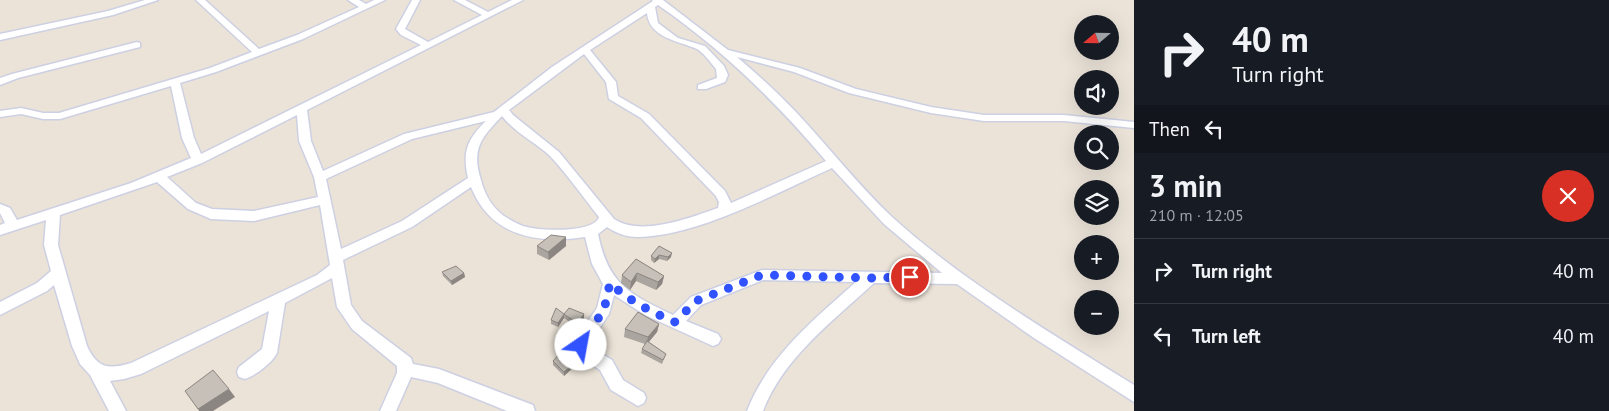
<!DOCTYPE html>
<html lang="en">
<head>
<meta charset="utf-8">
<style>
	:root { --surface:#171b24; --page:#242831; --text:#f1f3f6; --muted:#9ea1a6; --line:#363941 }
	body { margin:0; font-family:"PT Sans",sans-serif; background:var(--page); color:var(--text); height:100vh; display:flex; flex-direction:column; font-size:19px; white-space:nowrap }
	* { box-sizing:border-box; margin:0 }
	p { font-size:16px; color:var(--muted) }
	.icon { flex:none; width:28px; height:28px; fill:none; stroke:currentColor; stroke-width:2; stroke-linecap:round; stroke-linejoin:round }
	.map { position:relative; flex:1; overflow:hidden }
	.drawer { display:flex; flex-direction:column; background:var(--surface); width:475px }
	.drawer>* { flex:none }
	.guide { background:#171b24; color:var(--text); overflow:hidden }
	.needle { width:32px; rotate:250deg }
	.controls { position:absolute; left:1074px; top:15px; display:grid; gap:10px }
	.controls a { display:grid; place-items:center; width:45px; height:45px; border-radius:50%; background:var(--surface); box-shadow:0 5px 20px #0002; font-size:25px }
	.pin { position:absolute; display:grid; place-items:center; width:42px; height:42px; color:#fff; margin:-21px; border:2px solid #fff; border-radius:50%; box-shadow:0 1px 5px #0007 }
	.me { position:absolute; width:55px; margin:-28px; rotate:33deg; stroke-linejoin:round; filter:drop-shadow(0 0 4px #0008) }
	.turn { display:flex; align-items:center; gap:18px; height:105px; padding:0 15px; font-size:22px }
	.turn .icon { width:65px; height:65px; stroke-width:2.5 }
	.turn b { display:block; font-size:35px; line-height:42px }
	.then { display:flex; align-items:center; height:48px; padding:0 15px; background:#0003; gap:10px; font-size:19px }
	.round { display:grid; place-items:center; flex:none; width:52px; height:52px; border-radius:26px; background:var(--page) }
	.headline { display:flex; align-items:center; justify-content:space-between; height:85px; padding:0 15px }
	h1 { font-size:30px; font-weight:800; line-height:38px }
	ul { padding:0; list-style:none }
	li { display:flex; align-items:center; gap:15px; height:65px; padding:0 15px; border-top:1px solid var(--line) }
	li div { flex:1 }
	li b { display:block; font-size:19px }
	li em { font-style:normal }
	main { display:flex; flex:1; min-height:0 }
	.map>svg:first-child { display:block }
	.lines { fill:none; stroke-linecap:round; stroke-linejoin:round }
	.minor-casing { stroke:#cdd0e2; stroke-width:3 }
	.minor { fill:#fff; fill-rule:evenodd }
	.wall { fill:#aaa59e }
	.shaded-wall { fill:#8b8681 }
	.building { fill:#c6c0b8; stroke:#8b8681 }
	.route { stroke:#3152ff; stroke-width:9; stroke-dasharray:0 16.2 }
</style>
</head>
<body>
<main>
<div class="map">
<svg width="1134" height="411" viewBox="0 0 1134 411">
	<rect width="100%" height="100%" fill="#ebe3d8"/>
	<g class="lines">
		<g class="minor-casing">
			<g id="minor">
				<path d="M 145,0 L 158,0 L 113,15 L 0,40 L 0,34 L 108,11 Z"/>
				<path d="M 196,0 L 205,0 L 259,49 L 297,35 L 359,7 L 348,0 L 359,0 L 366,4 L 374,0 L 385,0 L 303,39 L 216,72 L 180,83 L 194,138 L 201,154 L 421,45 L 401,35 L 396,29 L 412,0 L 420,0 L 405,29 L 428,42 L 482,15 L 454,0 L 465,0 L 488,12 L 512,0 L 523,0 L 307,110 L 311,141 L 323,171 L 404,134 L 494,112 L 552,67 L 653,1 L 652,0 L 663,0 L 728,50 L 800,68 L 856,89 L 931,107 L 984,115 L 1064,115 L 1134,122 L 1134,128 L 1064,121 L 984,121 L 931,113 L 849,93 L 794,72 L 737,57 C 757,74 777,92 795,111 C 828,146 857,184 892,217 C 965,283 1051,333 1134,385 L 1134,402 L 1034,338 L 957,284 L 874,283 C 834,320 783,358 763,411 L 747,411 C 768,357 813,320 856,282 L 763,280 L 701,305 L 686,321 L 718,334 L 721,339 L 718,344 L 713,346 L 645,315 L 614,295 L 609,314 L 589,344 L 591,347 L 612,360 L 623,380 L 644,393 L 646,398 L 644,403 L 638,406 L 611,390 L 600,370 L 580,357 L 573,343 L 597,308 L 603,284 L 592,264 L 585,237 C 537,244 491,237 471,187 L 412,227 L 343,260 L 351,305 L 362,321 L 411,358 L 413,364 L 439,369 L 533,405 L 535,411 L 507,411 L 438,383 L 411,377 L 396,411 L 380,411 L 397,373 L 397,366 L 352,329 L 337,307 L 332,278 L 285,303 L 277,353 C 272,363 256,375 245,379 L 239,377 L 237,372 L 239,367 L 262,349 L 269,311 L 141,374 L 124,379 L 110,381 L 126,411 L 109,411 L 90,375 L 80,364 L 72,346 L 54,285 L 47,291 L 0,315 L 0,302 L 37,283 L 51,271 L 44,245 L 46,220 L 0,235 L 0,225 L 5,223 L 0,213 L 0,204 L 10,208 L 17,220 L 131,183 L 191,158 L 182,138 L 171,86 L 60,119 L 43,119 L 21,114 L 0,117 L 0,111 L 21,108 L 43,113 L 59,113 L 210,68 L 252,52 ZM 658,5 C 722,49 776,102 826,161 L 731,203 L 725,191 L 649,114 L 618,96 L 616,82 L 590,50 L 647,13 C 649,38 679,41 697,49 C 704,53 711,63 716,69 L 717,78 L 698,85 L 698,89 L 706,89 L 725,82 L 728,75 L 724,66 L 705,46 L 678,38 L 658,23 L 655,7 ZM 584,54 L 606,82 L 609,99 L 641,118 L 716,196 L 719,202 L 718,208 C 689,218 641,237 614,219 L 559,152 L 513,115 L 509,110 ZM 297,115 L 299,141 L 314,177 L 318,197 L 254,211 L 212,209 L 196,203 L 167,177 L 202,163 ZM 502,116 C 515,133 535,142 550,156 C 568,175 583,197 599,217 C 595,233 540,231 527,227 C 521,226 514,222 509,219 C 494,211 485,196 481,180 C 471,149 481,138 502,116 ZM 486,121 C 467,139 462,152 468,178 L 402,221 L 341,249 L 326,179 L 412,139 ZM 832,168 L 884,224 L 942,273 L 762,270 L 691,297 L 673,315 C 629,294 608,284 598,234 L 607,227 C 616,233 626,237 637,237 C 699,236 776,193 832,168 ZM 157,182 L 188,209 L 211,219 L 254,221 L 320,205 L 330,265 L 317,275 L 131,363 C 108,370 97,368 87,346 L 58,245 L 60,215 Z"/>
				<path d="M 137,42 L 140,43 L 140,47 L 18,78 L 0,85 L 0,78 L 12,74 Z"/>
			</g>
		</g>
		<use href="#minor" class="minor"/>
	</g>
	<g class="wall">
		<path d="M 566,237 L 566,246 L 549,260 L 537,254 L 537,246 Z"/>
		<path d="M 659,246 L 671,257 L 667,261 L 659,259 L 654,263 L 651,260 L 651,256 Z"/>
		<path d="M 636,259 L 664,276 L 662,284 L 656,290 L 636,281 L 630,290 L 621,283 L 622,275 Z"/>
		<path d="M 442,272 L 464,273 L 465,277 L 452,285 L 443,276 Z"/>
		<path d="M 564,314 L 584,314 L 584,319 L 577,327 L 564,318 Z"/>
		<path d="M 564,318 L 558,327 L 551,324 L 551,320 Z"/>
		<path d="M 659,324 L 657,332 L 649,342 L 666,354 L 662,364 L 641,353 L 642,349 L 645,344 L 624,337 L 625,329 Z"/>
		<path d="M 553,361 L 577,361 L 577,364 L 564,376 L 553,365 Z"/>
	</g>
	<g class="shaded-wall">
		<path d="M 566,237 L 566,246 L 549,260 L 548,252 Z"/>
		<path d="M 672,253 L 671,257 L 667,261 L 668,257 Z"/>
		<path d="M 659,255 L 659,259 L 654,263 L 655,259 Z"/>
		<path d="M 464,273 L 465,277 L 452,285 L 451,281 Z"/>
		<path d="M 637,273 L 636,281 L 630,290 L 631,282 Z"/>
		<path d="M 664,276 L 662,284 L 656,290 L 658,282 Z"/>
		<path d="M 564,314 L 564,318 L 558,327 L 558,323 Z"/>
		<path d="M 584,314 L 584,319 L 577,327 L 577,323 Z"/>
		<path d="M 659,324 L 657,332 L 646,345 L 648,337 Z"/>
		<path d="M 577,361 L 577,364 L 564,376 L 564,372 Z"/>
		<path d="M 229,389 L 235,397 L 213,411 L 199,411 L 198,409 Z"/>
	</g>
	<g class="building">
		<path d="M 551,235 L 566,237 L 548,252 L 537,246 Z"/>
		<path d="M 659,246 L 672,253 L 668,257 L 659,255 L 655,259 L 651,256 Z"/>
		<path d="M 636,259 L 664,276 L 658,282 L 637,273 L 631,282 L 622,275 Z"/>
		<path d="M 456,266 L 464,273 L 451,281 L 442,272 Z"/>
		<path d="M 556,308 L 564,314 L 558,323 L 551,320 Z"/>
		<path d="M 569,308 L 584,314 L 577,323 L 564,314 Z"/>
		<path d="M 638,312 L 659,324 L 648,337 L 625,329 Z"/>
		<path d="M 647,341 L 666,354 L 663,360 L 642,349 Z"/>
		<path d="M 562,351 L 577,361 L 564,372 L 553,361 Z"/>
		<path d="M 213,370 L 229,389 L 198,409 L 185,391 Z"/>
	</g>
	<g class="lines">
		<path class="route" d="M 581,345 L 581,343 L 604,310 L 610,283 C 628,300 651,312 675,322 L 696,301 L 762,275 L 870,278 L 910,277"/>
	</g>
</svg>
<div class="controls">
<a><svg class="needle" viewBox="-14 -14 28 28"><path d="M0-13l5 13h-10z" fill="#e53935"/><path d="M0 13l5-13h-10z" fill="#9ea1a6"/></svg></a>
<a><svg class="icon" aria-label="sound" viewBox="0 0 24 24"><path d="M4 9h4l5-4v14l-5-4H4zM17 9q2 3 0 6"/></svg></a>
<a><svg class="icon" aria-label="search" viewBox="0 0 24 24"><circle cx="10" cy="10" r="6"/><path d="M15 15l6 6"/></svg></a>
<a><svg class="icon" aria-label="layers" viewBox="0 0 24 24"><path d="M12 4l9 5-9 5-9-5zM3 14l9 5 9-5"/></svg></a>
<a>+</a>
<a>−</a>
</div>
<div class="pin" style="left:910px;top:277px;background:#d93025"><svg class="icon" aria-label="arrive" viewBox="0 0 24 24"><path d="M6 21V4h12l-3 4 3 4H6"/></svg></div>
<svg class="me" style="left:581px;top:345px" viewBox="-20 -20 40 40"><circle r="19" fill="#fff"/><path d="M0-13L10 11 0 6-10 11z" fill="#3152ff"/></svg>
</div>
<section class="drawer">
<div class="guide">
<div class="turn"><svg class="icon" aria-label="right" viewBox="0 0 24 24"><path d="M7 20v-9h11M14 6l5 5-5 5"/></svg><div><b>40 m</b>Turn right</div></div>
<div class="then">Then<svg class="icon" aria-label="left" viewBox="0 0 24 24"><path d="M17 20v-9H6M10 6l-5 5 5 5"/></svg></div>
</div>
<div class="headline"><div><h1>3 min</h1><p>210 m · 12:05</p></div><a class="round" style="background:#d93025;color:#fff"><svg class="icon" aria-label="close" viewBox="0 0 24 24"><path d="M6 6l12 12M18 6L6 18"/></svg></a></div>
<ul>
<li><svg class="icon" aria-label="right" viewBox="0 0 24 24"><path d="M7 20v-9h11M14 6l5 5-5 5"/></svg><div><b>Turn right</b></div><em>40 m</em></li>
<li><svg class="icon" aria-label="left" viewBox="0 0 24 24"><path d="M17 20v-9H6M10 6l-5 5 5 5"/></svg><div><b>Turn left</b></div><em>40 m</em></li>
</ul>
</section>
</main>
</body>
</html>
